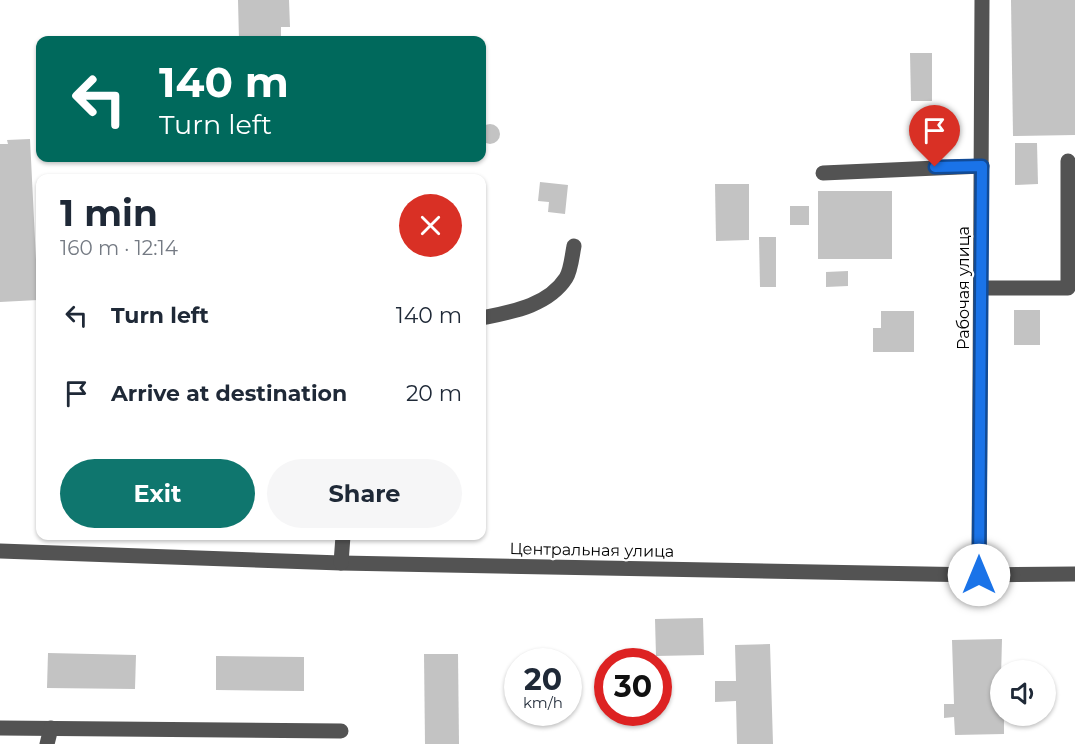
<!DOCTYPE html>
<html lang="en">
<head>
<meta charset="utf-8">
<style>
	:root { --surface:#fff; --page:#f6f6f7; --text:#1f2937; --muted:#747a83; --accent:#0f766e }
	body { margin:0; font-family:Montserrat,sans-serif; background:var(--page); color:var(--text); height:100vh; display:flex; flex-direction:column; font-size:22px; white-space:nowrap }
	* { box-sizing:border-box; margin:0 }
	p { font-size:20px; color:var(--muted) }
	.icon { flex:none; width:33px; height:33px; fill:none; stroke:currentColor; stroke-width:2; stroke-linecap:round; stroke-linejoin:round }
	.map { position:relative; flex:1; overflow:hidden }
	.details { position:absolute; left:36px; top:174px; width:450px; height:366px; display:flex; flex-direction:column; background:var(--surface); border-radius:12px; box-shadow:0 2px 4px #0004 }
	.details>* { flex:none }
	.banner { position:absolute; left:36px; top:36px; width:450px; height:126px; border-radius:12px; box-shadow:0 2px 4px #0004; background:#00695c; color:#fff; overflow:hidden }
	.fabs { position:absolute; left:990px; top:660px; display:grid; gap:12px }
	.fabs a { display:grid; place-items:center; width:66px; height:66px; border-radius:50%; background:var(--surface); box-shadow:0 2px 4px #0004; font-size:30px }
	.speed { position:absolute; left:504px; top:648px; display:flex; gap:12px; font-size:30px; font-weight:700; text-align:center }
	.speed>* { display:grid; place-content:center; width:78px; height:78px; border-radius:50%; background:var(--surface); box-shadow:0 2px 4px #0004; line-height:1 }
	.speed small { font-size:15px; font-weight:400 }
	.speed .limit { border:9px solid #d22; background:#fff; color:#111 }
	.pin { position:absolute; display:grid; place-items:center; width:51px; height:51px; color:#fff; margin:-62px -26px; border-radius:50% 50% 50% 0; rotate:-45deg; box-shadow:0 0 6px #0007 }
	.pin .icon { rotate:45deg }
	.me { position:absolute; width:66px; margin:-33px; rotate:0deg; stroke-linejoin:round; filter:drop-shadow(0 0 4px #0008) }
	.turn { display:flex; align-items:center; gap:21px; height:126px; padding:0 24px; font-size:27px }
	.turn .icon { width:78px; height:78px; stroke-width:2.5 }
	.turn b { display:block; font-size:42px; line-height:51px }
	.round { display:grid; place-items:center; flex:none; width:63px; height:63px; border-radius:32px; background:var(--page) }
	.head { display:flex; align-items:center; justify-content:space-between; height:102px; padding:0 24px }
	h1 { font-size:36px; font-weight:700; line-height:45px }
	.action { display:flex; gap:12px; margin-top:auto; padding:12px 24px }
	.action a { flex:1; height:69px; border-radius:36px; background:var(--accent); color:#fff; font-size:24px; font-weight:700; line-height:69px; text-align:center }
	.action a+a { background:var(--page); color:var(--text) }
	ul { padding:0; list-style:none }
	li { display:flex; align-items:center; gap:18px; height:78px; padding:0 24px }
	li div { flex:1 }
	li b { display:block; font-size:22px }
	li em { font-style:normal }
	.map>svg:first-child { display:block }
	.building { fill:#c3c3c3 }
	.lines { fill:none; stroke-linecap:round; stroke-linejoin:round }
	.minor { stroke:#535353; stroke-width:15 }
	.route-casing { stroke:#114b97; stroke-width:15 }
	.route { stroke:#1a73e8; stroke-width:10 }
	.labels { text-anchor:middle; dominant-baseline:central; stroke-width:4.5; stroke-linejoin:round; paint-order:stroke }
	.street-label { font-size:16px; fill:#000; stroke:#fff }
</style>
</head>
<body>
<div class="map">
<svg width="1075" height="744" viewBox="0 0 1075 744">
	<rect width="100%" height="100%" fill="#fff"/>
	<g class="building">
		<path d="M 238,0 L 289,0 L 290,27 L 281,27 L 281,40 L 239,40 Z"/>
		<path d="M 1011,0 L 1075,0 L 1075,135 L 1013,136 Z"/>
		<path d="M 910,53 L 932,53 L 932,101 L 911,101 Z"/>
		<circle cx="490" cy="134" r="10"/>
		<path d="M 30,139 L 38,300 L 0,302 L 0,144 L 8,144 L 7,140 Z"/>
		<path d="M 1015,143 L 1037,143 L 1038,184 L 1015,185 Z"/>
		<path d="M 540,182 L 568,185 L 565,214 L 548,212 L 549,202 L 538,201 Z"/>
		<path d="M 715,184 L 749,184 L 749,240 L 716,241 Z"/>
		<rect x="818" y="191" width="74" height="68"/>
		<rect x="790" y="206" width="19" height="19"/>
		<path d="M 37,223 L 40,223 L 40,256 L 39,256 Z"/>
		<path d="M 759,237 L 776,237 L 776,287 L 760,287 Z"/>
		<path d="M 848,271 L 848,286 L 826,287 L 826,272 Z"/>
		<rect x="1014" y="310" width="26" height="35"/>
		<path d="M 881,311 L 914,311 L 914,352 L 873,352 L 873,328 L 881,328 Z"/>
		<path d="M 703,618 L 704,655 L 656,656 L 655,619 Z"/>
		<path d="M 1002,639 L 1000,716 L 1004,716 L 1004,734 L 955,735 L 954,717 L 944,718 L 944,704 L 954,704 L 952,640 Z"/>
		<path d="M 770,644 L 773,744 L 737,744 L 736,701 L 715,702 L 715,681 L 736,681 L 735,645 Z"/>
		<path d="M 48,653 L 136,655 L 135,689 L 47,688 Z"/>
		<path d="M 424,654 L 458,654 L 459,744 L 425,744 Z"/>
		<path d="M 216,656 L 304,657 L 304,691 L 216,690 Z"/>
	</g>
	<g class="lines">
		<g class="minor">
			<path d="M 823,173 L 982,166"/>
			<path d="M 981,288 L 1068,288 L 1068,161"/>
			<path d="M 482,318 C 511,312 548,306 566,278 C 571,270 572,256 574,246"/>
			<path d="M 0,551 L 341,563 L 979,575 L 1075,574"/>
			<path d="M 341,563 L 343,536"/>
			<path d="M 979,575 L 982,0"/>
			<path d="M 0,728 L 341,731"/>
			<path d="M 47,744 L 51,728"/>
		</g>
	</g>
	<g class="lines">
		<g class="route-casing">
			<path id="route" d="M 935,167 L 982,166 L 979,575"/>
		</g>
		<use href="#route" class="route"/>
	</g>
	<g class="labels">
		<g class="street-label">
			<text transform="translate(963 288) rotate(-90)">Рабочая улица</text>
			<text transform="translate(592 550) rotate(1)">Центральная улица</text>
		</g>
	</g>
</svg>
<div class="fabs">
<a><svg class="icon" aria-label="sound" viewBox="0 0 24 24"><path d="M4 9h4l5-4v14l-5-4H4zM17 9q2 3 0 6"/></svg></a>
</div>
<div class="speed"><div>20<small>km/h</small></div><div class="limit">30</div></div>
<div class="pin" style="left:935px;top:167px;background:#d93025"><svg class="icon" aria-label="arrive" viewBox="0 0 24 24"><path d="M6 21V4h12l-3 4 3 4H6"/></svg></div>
<svg class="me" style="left:979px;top:575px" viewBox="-20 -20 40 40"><circle r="19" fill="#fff"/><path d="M0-13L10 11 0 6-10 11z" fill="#1a73e8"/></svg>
<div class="banner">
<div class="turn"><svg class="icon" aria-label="left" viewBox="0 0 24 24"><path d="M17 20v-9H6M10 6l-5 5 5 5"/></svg><div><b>140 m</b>Turn left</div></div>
</div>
<section class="details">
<div class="head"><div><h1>1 min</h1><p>160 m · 12:14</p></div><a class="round" style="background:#d93025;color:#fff"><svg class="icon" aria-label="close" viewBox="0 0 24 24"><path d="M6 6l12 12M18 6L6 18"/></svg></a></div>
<ul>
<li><svg class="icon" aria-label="left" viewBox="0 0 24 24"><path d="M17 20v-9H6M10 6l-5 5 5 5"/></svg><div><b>Turn left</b></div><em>140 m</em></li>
<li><svg class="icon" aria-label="arrive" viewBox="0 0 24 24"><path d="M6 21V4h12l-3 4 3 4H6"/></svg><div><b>Arrive at destination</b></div><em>20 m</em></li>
</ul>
<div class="action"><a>Exit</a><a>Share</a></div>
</section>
</div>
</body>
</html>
